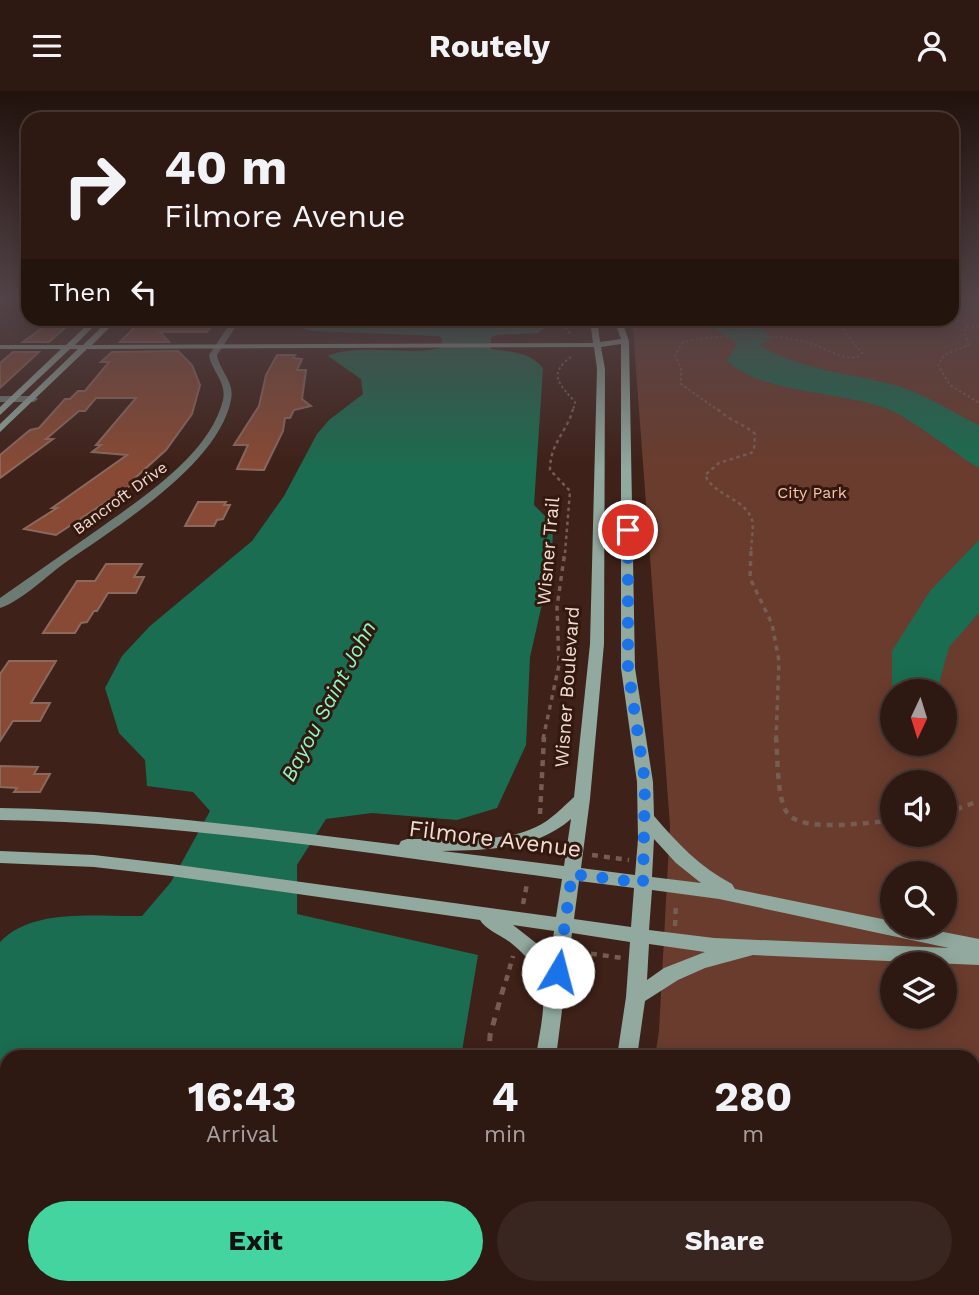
<!DOCTYPE html>
<html lang="en">
<head>
<meta charset="utf-8">
<style>
	:root { --surface:#2e1912; --page:#3a2620; --text:#f1f3f6; --muted:#a7a09f; --line:#493832; --accent:#43d4a0 }
	body { margin:0; font-family:"Work Sans",sans-serif; background:var(--page); color:var(--text); height:100vh; display:flex; flex-direction:column; font-size:26px; white-space:nowrap }
	* { box-sizing:border-box; margin:0 }
	p { font-size:23px; color:var(--muted) }
	.icon { flex:none; width:38px; height:38px; fill:none; stroke:currentColor; stroke-width:2; stroke-linecap:round; stroke-linejoin:round }
	.map { position:relative; flex:1; overflow:hidden }
	.sheet { position:absolute; left:0px; top:959px; width:980px; height:245px; display:flex; flex-direction:column; background:var(--surface); border-radius:21px 21px 0 0; box-shadow:0 4px 18px #0003,0 0 0 2px var(--line) }
	.sheet>* { flex:none }
	.top-card { position:absolute; left:21px; top:21px; width:938px; height:214px; border-radius:21px; box-shadow:0 4px 18px #0003,0 0 0 2px var(--line); background:#2e1912; color:var(--text); overflow:hidden }
	.needle { width:46px; rotate:184deg }
	.tools { position:absolute; left:880px; top:588px; display:grid; gap:14px }
	.tools a { display:grid; place-items:center; width:77px; height:77px; border-radius:50%; background:var(--surface); box-shadow:0 4px 18px #0003,0 0 0 2px var(--line); font-size:35px }
	.pin { position:absolute; display:grid; place-items:center; width:60px; height:60px; color:#fff; margin:-30px; border:4px solid #fff; border-radius:50%; box-shadow:0 2px 7px #0007 }
	.me { position:absolute; width:77px; margin:-38px; rotate:8deg; stroke-linejoin:round; filter:drop-shadow(0 0 5px #0008) }
	.turn { display:flex; align-items:center; gap:24px; height:147px; padding:0 28px; font-size:32px }
	.turn .icon { width:91px; height:91px; stroke-width:2.5 }
	.turn b { display:block; font-size:49px; line-height:60px }
	.then { display:flex; align-items:center; height:66px; padding:0 28px; background:#0003; gap:14px; font-size:26px }
	.eta { display:flex; justify-content:space-evenly; align-items:center; height:119px; text-align:center }
	.eta b { font-size:42px; font-weight:700; line-height:49px }
	.action { display:flex; gap:14px; margin-top:auto; padding:14px 28px }
	.action a { flex:1; height:80px; border-radius:42px; background:var(--accent); color:#111; font-size:28px; font-weight:700; line-height:80px; text-align:center }
	.action a+a { background:var(--page); color:var(--text) }
	header { display:flex; justify-content:space-between; align-items:center; height:91px; padding:0 28px; background:var(--surface); font-size:32px; font-weight:700 }
	.map>svg:first-child { display:block }
	.green { fill:#6a3c2d; fill-rule:evenodd }
	.water { fill:#1a6d50 }
	.building { fill:#884a34; stroke:#8b695d; stroke-width:2 }
	.lines { fill:none; stroke-linecap:round; stroke-linejoin:round }
	.path-far4 { stroke:#765d54; stroke-width:2; stroke-dasharray:2.5 2.5; stroke-linecap:butt }
	.path-far3 { stroke:#765d54; stroke-width:2.5; stroke-dasharray:3.5 3.5; stroke-linecap:butt }
	.path-far2 { stroke:#765d54; stroke-width:3.5; stroke-dasharray:5 5; stroke-linecap:butt }
	.path-far1 { stroke:#765d54; stroke-width:4.5; stroke-dasharray:6 6; stroke-linecap:butt }
	.path { stroke:#765d54; stroke-width:5; stroke-dasharray:8 8; stroke-linecap:butt }
	.street { fill:#6c7b74; fill-rule:evenodd }
	.secondary { fill:#91a99e; fill-rule:evenodd }
	.route { stroke:#1a73e8; stroke-width:12; stroke-dasharray:0 21.6 }
	.labels { text-anchor:middle; dominant-baseline:central; stroke-width:6; stroke-linejoin:round; paint-order:stroke }
	.far-park-label { font-size:16px; fill:#fbc1ad; stroke:#33180e }
	.far-street-label { font-size:16px; fill:#efdcd5; stroke:#33180e }
	.street-label { font-size:19px; fill:#efdcd5; stroke:#33180e }
	.water-label { font-size:21px; font-style:italic; fill:#8af7c9; stroke:#33180e }
	.near-street-label { font-size:23px; fill:#efdcd5; stroke:#33180e }
</style>
</head>
<body>
<header><svg class="icon" aria-label="menu" viewBox="0 0 24 24"><path d="M4 6h16M4 12h16M4 18h16"/></svg>Routely<svg class="icon" aria-label="person" viewBox="0 0 24 24"><circle cx="12" cy="8" r="4"/><path d="M4 21q1-7 8-7t8 7"/></svg></header>
<div class="map">
<svg width="979" height="1204" viewBox="0 0 979 1204">
	<rect width="100%" height="100%" fill="#3e2118"/>
	<path class="green" d="M 952,209 L 979,209 L 979,1204 L 613,1204 L 614,1197 L 973,1197 L 973,966 L 655,966 L 659,940 L 670,735 L 633,238 L 629,228 L 952,228 ZM 892,600 L 945,600 L 945,653 L 892,653 ZM 892,691 L 945,691 L 945,744 L 892,744 ZM 892,782 L 945,782 L 945,835 L 892,835 ZM 892,873 L 945,873 L 945,926 L 892,926 Z"/>
	<g class="water">
		<path d="M 302,228 L 543,228 L 544,237 L 538,242 L 496,244 L 491,247 L 491,258 C 510,261 529,260 543,277 L 534,414 L 553,433 L 552,469 L 530,566 L 526,654 L 497,717 L 457,729 L 372,722 L 326,728 L 297,774 L 297,823 L 478,864 L 461,966 L 7,966 L 7,1197 L 368,1197 L 365,1204 L 0,1204 L 0,851 C 33,816 97,826 142,825 L 171,791 L 210,720 L 193,701 L 147,695 L 145,669 L 119,642 L 105,597 L 122,565 L 150,535 L 252,450 L 284,405 L 317,343 L 329,329 L 363,303 L 361,288 L 328,265 C 357,252 407,265 441,257 L 442,247 L 438,245 L 312,240 L 301,237 Z"/>
		<path d="M 699,228 L 751,228 L 773,247 L 760,254 C 797,278 852,283 895,294 C 926,303 951,321 979,334 L 979,377 C 952,361 910,325 882,316 C 837,300 762,302 727,270 L 737,252 Z"/>
		<path d="M 979,449 L 979,522 L 949,556 L 937,600 L 899,600 L 892,594 L 892,560 L 930,500 Z"/>
	</g>
	<g class="building">
		<path d="M 143,228 L 217,228 L 207,241 L 160,241 L 169,251 L 120,251 Z"/>
		<path d="M 53,229 L 74,229 L 49,251 L 23,251 Z"/>
		<path d="M 178,260 L 192,274 L 200,294 L 192,323 L 166,359 L 135,387 L 133,390 L 136,391 L 56,444 L 24,438 L 57,417 L 52,417 L 127,364 L 92,361 L 101,354 L 96,354 L 136,307 L 96,307 L 85,320 L 79,320 L 46,348 L 53,348 L 0,387 L 0,364 L 30,339 L 39,337 L 65,308 L 70,308 L 78,300 L 85,300 L 109,271 L 101,271 L 112,261 Z"/>
		<path d="M 13,261 L 39,261 L 0,297 L 0,272 Z"/>
		<path d="M 277,264 L 295,264 L 293,267 L 302,268 L 297,279 L 306,279 L 302,308 L 311,315 L 294,319 L 290,327 L 285,327 L 283,340 L 264,379 L 237,378 L 248,354 L 234,354 L 259,315 L 266,284 Z"/>
		<path d="M 198,411 L 226,411 L 224,414 L 230,414 L 223,428 L 217,429 L 214,435 L 185,435 Z"/>
		<path d="M 106,473 L 142,473 L 134,486 L 144,486 L 136,502 L 108,502 L 97,520 L 94,520 L 87,531 L 81,532 L 75,542 L 43,542 L 77,490 L 95,490 Z"/>
		<path d="M 9,570 L 56,570 L 31,612 L 50,612 L 40,630 L 13,630 L 0,650 L 0,583 Z"/>
		<path d="M 0,675 L 38,676 L 34,683 L 50,683 L 40,701 L 14,701 L 17,697 L 0,696 Z"/>
	</g>
	<g class="lines">
		<g class="path-far4">
			<path d="M 560,228 L 570,243"/>
			<path d="M 979,235 L 966,236 L 964,242 L 969,254 L 944,264 L 938,274 L 950,294 L 979,312"/>
			<path d="M 571,266 C 547,283 560,294 575,311 L 573,320"/>
			<path d="M 719,320 L 681,293 L 681,277 L 675,264 L 683,251 C 717,243 775,242 809,252 C 826,257 837,267 856,267 L 862,262 L 844,240 L 849,228"/>
		</g>
		<g class="path-far3">
			<path d="M 718,318 C 729,330 743,332 755,343 L 754,359 L 751,362 L 719,372 L 705,384 C 714,405 745,407 752,429 C 754,438 751,452 751,462"/>
			<path d="M 565,462 L 570,400 L 550,379 C 550,352 567,341 573,318"/>
		</g>
		<g class="path-far2">
			<path d="M 751,460 L 750,487 L 772,533 L 779,570 L 776,648"/>
			<path d="M 543,648 L 559,574 L 557,516 L 565,460"/>
		</g>
		<g class="path-far1">
			<path d="M 776,646 C 778,663 776,714 790,725 C 808,741 868,731 892,730"/>
			<path d="M 945,722 L 979,710"/>
			<path d="M 540,723 L 544,646"/>
			<path d="M 592,764 L 629,769"/>
			<path d="M 523,813 L 527,793"/>
			<path d="M 675,835 L 676,811"/>
			<path d="M 579,861 L 622,867"/>
			<path d="M 506,890 L 513,865"/>
		</g>
		<g class="path">
			<path d="M 489,966 L 490,944 L 506,888"/>
			<path d="M 434,1204 L 436,1197"/>
		</g>
		<g class="street">
			<path d="M 233,228 L 241,228 L 217,264 C 220,281 235,290 231,309 C 218,375 114,437 62,474 C 45,487 19,511 0,517 L 0,507 C 31,485 62,464 93,442 C 137,410 209,366 223,309 C 227,291 212,281 209,264 Z"/>
			<path d="M 0,305 L 34,305 L 38,308 L 34,311 L 0,311 Z"/>
		</g>
		<g class="secondary">
			<path d="M 93,228 L 101,228 L 75,254 L 83,254 L 110,228 L 118,228 L 92,254 L 593,252 L 590,228 L 597,228 L 600,251 L 621,248 L 614,228 L 621,228 L 629,250 L 635,577 L 653,691 L 654,725 C 678,753 700,776 732,793 L 735,798 L 892,830 L 892,835 L 913,835 L 979,848 L 979,874 L 753,864 L 705,877 L 678,889 L 645,910 L 637,966 L 617,966 L 626,906 L 630,851 L 572,842 L 556,966 L 536,966 C 543,917 556,888 511,852 C 501,844 486,839 480,829 L 171,785 L 94,776 L 0,772 L 0,760 L 94,764 L 171,773 L 556,826 L 562,788 C 376,764 188,732 0,729 L 0,717 C 134,719 266,738 399,754 L 401,750 L 407,748 C 445,747 502,753 536,736 C 551,729 562,717 574,706 L 590,553 L 597,278 L 594,256 L 87,258 L 0,341 L 0,333 L 78,258 L 70,258 L 0,324 L 0,316 L 61,258 L 0,258 L 0,254 L 66,254 ZM 621,253 L 621,577 L 637,691 L 638,748 L 635,784 L 581,777 L 590,708 L 604,553 L 605,278 L 601,256 ZM 571,728 L 564,775 L 442,760 C 488,759 535,759 571,728 ZM 654,748 L 676,772 L 701,792 L 652,786 ZM 579,790 L 634,797 L 631,836 L 574,828 ZM 652,799 L 719,808 L 949,857 L 714,847 L 649,839 ZM 513,834 L 554,840 L 550,870 L 536,852 ZM 649,853 L 705,861 L 664,877 L 647,889 Z"/>
			<path d="M 496,1197 L 522,1197 L 521,1204 L 495,1204 Z"/>
			<path d="M 560,1197 L 586,1197 L 585,1204 L 559,1204 Z"/>
		</g>
	</g>
	<linearGradient id="sky" x2="0" y2="1"><stop stop-color="#22120d"/><stop offset="0.55" stop-color="#524348"/><stop offset="1" stop-color="#524348" stop-opacity="0"/></linearGradient>
	<rect width="979" height="378" fill="url(#sky)"/>
	<g class="lines">
		<path class="route" d="M 558,881 L 572,783 L 643,792 L 645,691 L 628,577 L 628,439"/>
	</g>
	<g class="labels">
		<g class="far-park-label">
			<text x="812" y="401">City Park</text>
		</g>
		<g class="far-street-label">
			<text transform="translate(120 407) rotate(-36)">Bancroft Drive</text>
		</g>
		<g class="street-label">
			<text transform="translate(548 460) rotate(-85)">Wisner Trail</text>
			<text transform="translate(567 596) rotate(-86)">Wisner Boulevard</text>
		</g>
		<g class="water-label">
			<text transform="translate(328 610) rotate(-62)">Bayou Saint John</text>
		</g>
		<g class="near-street-label">
			<text transform="translate(495 748) rotate(7)">Filmore Avenue</text>
		</g>
	</g>
</svg>
<div class="tools">
<a><svg class="needle" viewBox="-14 -14 28 28"><path d="M0-13l5 13h-10z" fill="#e53935"/><path d="M0 13l5-13h-10z" fill="#a7a09f"/></svg></a>
<a><svg class="icon" aria-label="sound" viewBox="0 0 24 24"><path d="M4 9h4l5-4v14l-5-4H4zM17 9q2 3 0 6"/></svg></a>
<a><svg class="icon" aria-label="search" viewBox="0 0 24 24"><circle cx="10" cy="10" r="6"/><path d="M15 15l6 6"/></svg></a>
<a><svg class="icon" aria-label="layers" viewBox="0 0 24 24"><path d="M12 4l9 5-9 5-9-5zM3 14l9 5 9-5"/></svg></a>
</div>
<div class="pin" style="left:628px;top:439px;background:#d93025"><svg class="icon" aria-label="arrive" viewBox="0 0 24 24"><path d="M6 21V4h12l-3 4 3 4H6"/></svg></div>
<svg class="me" style="left:558px;top:881px" viewBox="-20 -20 40 40"><circle r="19" fill="#fff"/><path d="M0-13L10 11 0 6-10 11z" fill="#1a73e8"/></svg>
<div class="top-card">
<div class="turn"><svg class="icon" aria-label="right" viewBox="0 0 24 24"><path d="M7 20v-9h11M14 6l5 5-5 5"/></svg><div><b>40 m</b>Filmore Avenue</div></div>
<div class="then">Then<svg class="icon" aria-label="left" viewBox="0 0 24 24"><path d="M17 20v-9H6M10 6l-5 5 5 5"/></svg></div>
</div>
<section class="sheet">
<div class="eta">
<div><b>16:43</b><p>Arrival</p></div>
<div><b>4</b><p>min</p></div>
<div><b>280</b><p>m</p></div>
</div>
<div class="action"><a>Exit</a><a>Share</a></div>
</section>
</div>
</body>
</html>
